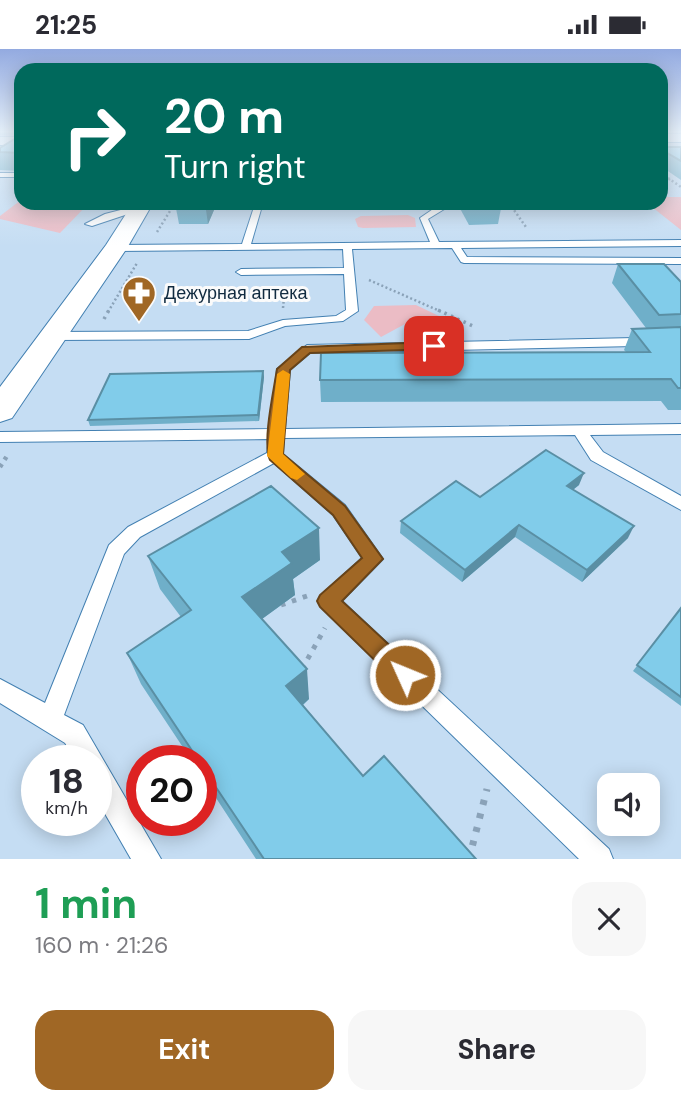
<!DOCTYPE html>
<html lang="en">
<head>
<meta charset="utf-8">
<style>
	:root { --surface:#fff; --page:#f7f7f7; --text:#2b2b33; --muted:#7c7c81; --accent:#a06725 }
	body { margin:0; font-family:"DM Sans",sans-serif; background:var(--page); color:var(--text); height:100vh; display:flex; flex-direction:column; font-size:26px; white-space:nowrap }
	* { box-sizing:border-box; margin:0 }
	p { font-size:23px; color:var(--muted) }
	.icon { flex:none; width:38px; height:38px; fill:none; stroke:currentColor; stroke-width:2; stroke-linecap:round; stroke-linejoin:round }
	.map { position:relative; height:810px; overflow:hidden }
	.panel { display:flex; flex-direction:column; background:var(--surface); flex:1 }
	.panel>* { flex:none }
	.guide { position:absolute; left:14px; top:14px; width:654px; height:147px; border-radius:21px; box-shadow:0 4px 18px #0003; background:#00695c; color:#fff; overflow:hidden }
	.tools { position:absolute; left:597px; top:724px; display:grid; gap:14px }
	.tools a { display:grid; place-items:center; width:63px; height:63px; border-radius:14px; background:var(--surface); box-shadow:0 4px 18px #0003; font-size:35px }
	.speed { position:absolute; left:21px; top:696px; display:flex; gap:14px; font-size:35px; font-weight:700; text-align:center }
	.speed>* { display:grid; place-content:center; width:91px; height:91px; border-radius:50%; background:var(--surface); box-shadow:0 4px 18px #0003; line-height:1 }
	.speed small { font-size:18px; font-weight:400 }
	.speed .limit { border:10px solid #d22; background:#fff; color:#111 }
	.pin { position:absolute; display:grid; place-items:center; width:60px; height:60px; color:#fff; margin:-30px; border-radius:14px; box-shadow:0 4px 10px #0006 }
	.me { position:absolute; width:77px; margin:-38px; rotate:314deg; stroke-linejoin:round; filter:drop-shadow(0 0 5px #0008) }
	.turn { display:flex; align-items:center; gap:24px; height:147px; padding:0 35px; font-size:32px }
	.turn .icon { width:91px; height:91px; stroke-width:2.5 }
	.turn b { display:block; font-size:49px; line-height:60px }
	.round { display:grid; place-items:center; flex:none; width:74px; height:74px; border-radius:21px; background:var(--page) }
	.head { display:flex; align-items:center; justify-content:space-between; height:119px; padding:0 35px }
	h1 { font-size:42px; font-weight:700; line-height:52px; color:#1e9e55 }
	.primary-button { display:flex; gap:14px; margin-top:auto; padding:14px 35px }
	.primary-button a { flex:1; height:80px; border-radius:21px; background:var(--accent); color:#fff; font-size:28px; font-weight:700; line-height:80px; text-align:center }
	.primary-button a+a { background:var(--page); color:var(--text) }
	.status { display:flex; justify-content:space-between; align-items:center; height:49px; padding:0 35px; background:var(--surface); direction:ltr }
	.status svg { height:19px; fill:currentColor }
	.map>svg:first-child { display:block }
	.green { fill:#ebbcc5 }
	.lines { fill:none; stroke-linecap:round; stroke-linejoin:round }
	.lane-casing { stroke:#4380b2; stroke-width:2 }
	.secondary-casing { stroke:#4380b2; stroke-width:2 }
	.primary-casing { stroke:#4380b2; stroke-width:2 }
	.path-far5 { stroke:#8aa2b8; stroke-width:2; stroke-dasharray:2 2; stroke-linecap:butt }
	.path-far4 { stroke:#8aa2b8; stroke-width:2.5; stroke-dasharray:2 2.5; stroke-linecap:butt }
	.path-far3 { stroke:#8aa2b8; stroke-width:3.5; stroke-dasharray:2.5 4.5; stroke-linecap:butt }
	.path-far2 { stroke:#8aa2b8; stroke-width:4.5; stroke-dasharray:3.5 5; stroke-linecap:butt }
	.path-far1 { stroke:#8aa2b8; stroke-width:5; stroke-dasharray:4.5 7; stroke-linecap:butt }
	.path { stroke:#8aa2b8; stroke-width:7; stroke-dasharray:5 9; stroke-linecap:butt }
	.lane { fill:#fff; fill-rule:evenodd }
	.secondary { fill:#fff; fill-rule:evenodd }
	.primary { fill:#fff; fill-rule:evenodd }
	.wall { fill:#6fafc9 }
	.shaded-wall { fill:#5a8fa4 }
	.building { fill:#81ccea; stroke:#5a8fa4; stroke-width:2 }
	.route { fill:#a06725; stroke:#684318; stroke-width:2 }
	.slow { fill:#f59e0b }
	.labels { text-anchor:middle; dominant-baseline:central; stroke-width:6; stroke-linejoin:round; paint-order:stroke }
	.far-poi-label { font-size:18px; fill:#112b40; stroke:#fbfbfb; text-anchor:start }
</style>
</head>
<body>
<div class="status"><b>21:25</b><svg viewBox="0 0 49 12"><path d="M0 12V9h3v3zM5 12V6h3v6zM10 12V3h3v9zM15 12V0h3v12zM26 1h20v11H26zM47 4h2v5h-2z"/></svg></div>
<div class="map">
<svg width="681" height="810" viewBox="0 0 681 810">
	<rect width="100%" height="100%" fill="#c5ddf3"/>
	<g class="green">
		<path d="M 662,148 L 681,148 L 681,181 L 647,154 L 662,154 Z"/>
		<path d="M 21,151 L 21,154 L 89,154 L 60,184 L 0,170 L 0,167 Z"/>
		<path d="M 408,166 L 415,169 L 416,178 L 363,179 L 358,178 L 355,170 L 361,167 Z"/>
		<path d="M 416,256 L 462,278 L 405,275 L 381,288 L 364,271 L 374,257 Z"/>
	</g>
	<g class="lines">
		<g class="lane-casing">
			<g id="lane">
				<rect x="0" y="124" width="21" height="4"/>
				<path d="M 249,154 L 259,154 L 262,157 L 251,195 L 430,193 L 420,169 L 439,156 L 438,154 L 446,154 L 446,159 L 428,170 L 439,193 L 681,191 L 681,197 L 461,199 L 467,208 L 681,209 L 681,215 L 464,214 L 461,213 L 452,199 L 352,200 L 358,262 L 343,272 L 285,277 L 249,290 L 54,291 L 48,287 L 54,283 L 248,282 L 283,271 L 336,267 L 346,261 L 344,225 L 241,226 L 236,223 L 241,220 L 344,219 L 343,200 L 116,202 L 111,199 L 116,196 L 242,195 L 254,158 Z"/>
				<path d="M 140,156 L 143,160 L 92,177 L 85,175 L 105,165 Z"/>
				<path d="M 681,288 L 681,296 L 310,304 L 290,321 L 285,380 L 681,375 L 681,385 L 590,386 L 603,403 L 681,447 L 681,461 L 591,411 L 575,386 L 284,389 L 283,405 L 345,456 L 383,510 L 342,552 L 609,800 L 613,810 L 579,810 L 321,558 L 318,552 L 321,546 L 362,509 L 333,466 L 274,414 L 140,488 L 124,505 L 64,666 L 83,676 L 161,810 L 131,810 L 96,749 L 96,712 L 76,712 L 65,694 L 0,654 L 0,630 L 45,654 L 109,496 L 128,478 L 267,404 L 269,390 L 0,393 L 0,383 L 270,380 L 277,320 L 307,296 Z"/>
			</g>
		</g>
		<g class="secondary-casing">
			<path id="secondary" d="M 133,154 L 153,154 L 127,199 L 12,369 L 0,373 L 0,338 L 106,196 Z"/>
		</g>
		<g class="primary-casing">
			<g id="primary">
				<rect x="662" y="85" width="19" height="8"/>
				<rect x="0" y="88" width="21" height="8"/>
			</g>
		</g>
		<path class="path-far5" d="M 662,125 L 670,131"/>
		<g class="path-far4">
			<path d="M 668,129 L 681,138"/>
			<path d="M 509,154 L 526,178"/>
			<path d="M 157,183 L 175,154"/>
			<path d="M 369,231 L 442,263"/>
			<path d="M 283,259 L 284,248"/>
			<path d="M 108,263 L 137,214"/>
		</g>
		<g class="path-far3">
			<path d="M 438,261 L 473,277"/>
			<path d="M 104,270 L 109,261"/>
		</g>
		<path class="path-far2" d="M 0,418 L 7,407"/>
		<g class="path-far1">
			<path d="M 281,556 L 307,547"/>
			<path d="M 302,620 L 325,579"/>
		</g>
		<g class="path">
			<path d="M 164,703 L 185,712"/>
			<path d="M 469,810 L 487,740"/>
		</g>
		<use href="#lane" class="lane"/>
		<use href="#secondary" class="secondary"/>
		<use href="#primary" class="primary"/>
	</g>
	<g class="wall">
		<path d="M 0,83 L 21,83 L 21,122 L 0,121 L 0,99 L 19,87 L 19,85 L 0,86 Z"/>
		<path d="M 662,98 L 681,98 L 681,131 L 662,118 Z"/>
		<path d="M 175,154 L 217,154 L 208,175 L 179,175 Z"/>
		<path d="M 457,154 L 502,154 L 498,175 L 469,176 Z"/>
		<path d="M 618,215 L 681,233 L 681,361 L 668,361 L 661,352 L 321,353 L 320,331 L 626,303 L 624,301 L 632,280 L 646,279 L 612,234 Z"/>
		<path d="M 263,322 L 264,328 L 259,372 L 90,377 L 88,371 Z"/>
		<path d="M 579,436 L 573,441 L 628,489 L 582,533 L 515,488 L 462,533 L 400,484 L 401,472 L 480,448 Z"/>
		<path d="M 148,507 L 320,511 L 293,530 L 295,546 L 262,570 L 309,650 L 303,656 L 363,727 L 476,810 L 256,810 L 201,726 L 201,712 L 192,712 L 141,635 L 127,604 L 181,568 L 160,540 Z"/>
		<path d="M 681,559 L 681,657 L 633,622 Z"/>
	</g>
	<g class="shaded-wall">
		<path d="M 205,154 L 217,154 L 208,175 Z"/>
		<path d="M 263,322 L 264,328 L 259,372 L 258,366 Z"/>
		<path d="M 584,424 L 579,436 L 562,449 L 567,437 Z"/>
		<path d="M 519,476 L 515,488 L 462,533 L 465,521 Z"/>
		<path d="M 634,477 L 628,489 L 582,533 L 587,521 Z"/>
		<path d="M 319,479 L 320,511 L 293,530 L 295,546 L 248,580 L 242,548 L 282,503 Z"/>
		<path d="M 307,620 L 309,650 L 290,667 L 286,637 Z"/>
	</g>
	<g class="building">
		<path d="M 21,86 L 21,104 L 0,103 L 0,99 Z"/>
		<path d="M 662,98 L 681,98 L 681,112 L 662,101 Z"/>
		<path d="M 618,215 L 664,215 L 681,233 L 681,265 L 659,266 Z"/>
		<path d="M 681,278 L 681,339 L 678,339 L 671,330 L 320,331 L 321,304 L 650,303 L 632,280 Z"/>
		<path d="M 263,322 L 258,366 L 88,371 L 110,325 Z"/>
		<path d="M 546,401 L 584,424 L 567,437 L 634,477 L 587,521 L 519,476 L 465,521 L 401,472 L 456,432 L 480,448 Z"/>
		<path d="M 271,437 L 319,479 L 282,503 L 292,514 L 242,548 L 307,620 L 286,637 L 363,727 L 384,707 L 476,810 L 264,810 L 201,716 L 201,712 L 199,712 L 127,604 L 191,561 L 148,507 Z"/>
		<path d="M 681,559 L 681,648 L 637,616 Z"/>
	</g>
	<linearGradient id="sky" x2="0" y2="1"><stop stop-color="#93aae0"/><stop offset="0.42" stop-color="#e5f0fa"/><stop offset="1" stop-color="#e5f0fa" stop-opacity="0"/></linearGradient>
	<rect width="681" height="197" fill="url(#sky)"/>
	<path class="route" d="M 434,293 L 440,297 L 439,300 L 310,304 L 290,321 L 283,405 L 345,457 L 383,510 L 342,552 L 413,618 L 417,626 L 413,633 L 405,637 L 397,633 L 320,558 L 317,552 L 320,546 L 362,509 L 333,466 L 270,411 C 262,393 274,341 277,320 L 302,298 Z"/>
	<path class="slow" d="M 283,321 L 290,325 L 283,405 L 305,425 L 297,431 L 291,429 L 267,407 L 277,325 Z"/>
	<defs>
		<g id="pharmacy-pin" transform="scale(1.75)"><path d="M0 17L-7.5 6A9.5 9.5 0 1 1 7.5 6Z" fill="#a06725" stroke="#fbfbfb"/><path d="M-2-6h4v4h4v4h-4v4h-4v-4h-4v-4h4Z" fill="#fff"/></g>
	</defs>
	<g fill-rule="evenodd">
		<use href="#pharmacy-pin" x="139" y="244"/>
	</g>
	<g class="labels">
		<g class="far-poi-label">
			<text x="164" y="244">Дежурная аптека</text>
		</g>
	</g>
</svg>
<div class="tools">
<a><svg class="icon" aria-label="sound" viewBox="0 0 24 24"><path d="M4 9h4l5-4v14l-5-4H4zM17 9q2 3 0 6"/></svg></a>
</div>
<div class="speed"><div>18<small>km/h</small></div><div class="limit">20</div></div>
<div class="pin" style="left:434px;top:297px;background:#d93025"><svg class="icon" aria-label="arrive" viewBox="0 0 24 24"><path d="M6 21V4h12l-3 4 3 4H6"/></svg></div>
<svg class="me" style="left:405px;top:626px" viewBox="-20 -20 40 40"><circle r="17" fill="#a06725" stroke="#fff" stroke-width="3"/><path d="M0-11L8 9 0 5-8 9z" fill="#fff"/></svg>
<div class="guide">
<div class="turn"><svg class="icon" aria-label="right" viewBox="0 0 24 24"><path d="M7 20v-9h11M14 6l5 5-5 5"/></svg><div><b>20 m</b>Turn right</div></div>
</div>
</div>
<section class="panel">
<div class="head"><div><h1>1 min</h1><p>160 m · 21:26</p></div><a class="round"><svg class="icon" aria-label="close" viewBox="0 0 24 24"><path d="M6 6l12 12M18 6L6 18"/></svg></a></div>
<div class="primary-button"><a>Exit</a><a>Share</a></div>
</section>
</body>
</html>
